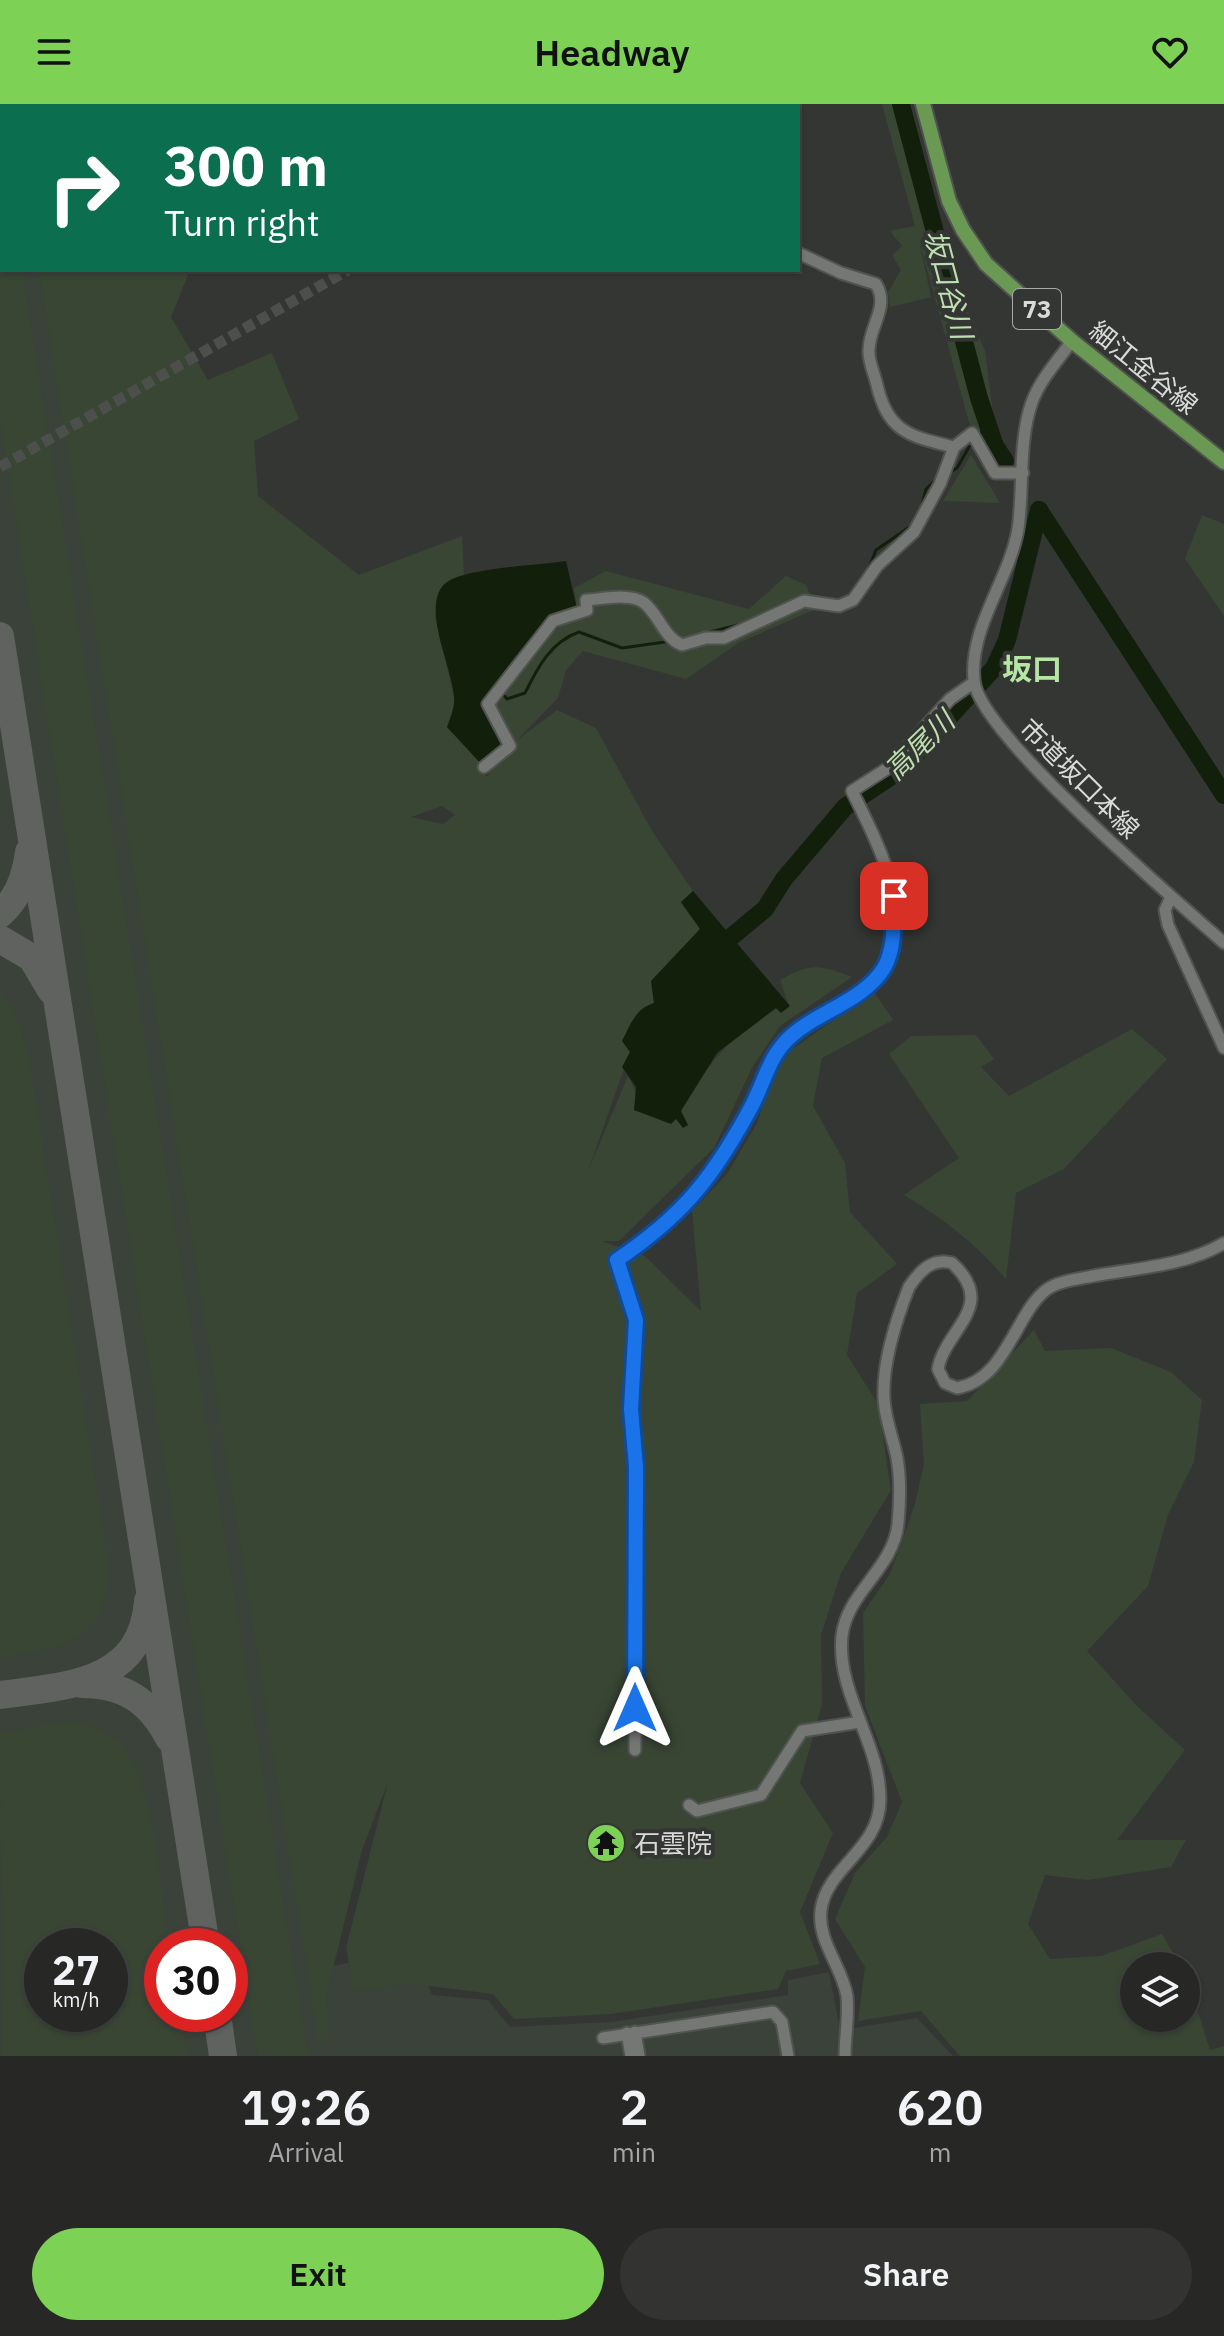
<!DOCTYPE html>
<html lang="en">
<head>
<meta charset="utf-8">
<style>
	:root { --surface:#272826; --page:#333432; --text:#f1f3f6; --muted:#a4a6a7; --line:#434443; --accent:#7dd154 }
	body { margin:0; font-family:"IBM Plex Sans","Noto Sans JP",sans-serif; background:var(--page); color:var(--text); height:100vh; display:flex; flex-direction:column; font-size:30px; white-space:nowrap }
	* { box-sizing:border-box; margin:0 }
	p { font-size:26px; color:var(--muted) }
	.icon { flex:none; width:44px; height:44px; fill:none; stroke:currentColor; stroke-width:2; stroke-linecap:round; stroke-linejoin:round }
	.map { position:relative; height:1952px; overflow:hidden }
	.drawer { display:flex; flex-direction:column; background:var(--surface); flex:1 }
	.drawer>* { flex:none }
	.guide { position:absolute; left:0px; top:0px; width:800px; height:168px; box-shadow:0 2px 6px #0004,0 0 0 2px var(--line); background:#0b6e4f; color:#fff; overflow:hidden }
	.tools { position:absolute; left:1120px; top:1848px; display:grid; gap:16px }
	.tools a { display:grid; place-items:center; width:80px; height:80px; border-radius:50%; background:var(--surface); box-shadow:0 2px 6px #0004,0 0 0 2px var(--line); font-size:40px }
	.speed { position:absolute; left:24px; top:1824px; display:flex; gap:16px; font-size:40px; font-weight:700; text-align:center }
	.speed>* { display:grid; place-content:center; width:104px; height:104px; border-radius:50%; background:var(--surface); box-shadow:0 2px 6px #0004,0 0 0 2px var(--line); line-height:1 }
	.speed small { font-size:20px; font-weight:400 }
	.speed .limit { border:12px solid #d22; background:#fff; color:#111 }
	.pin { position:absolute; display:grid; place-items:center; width:68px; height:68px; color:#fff; margin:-34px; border-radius:16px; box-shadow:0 4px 12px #0006 }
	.me { position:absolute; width:88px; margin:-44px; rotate:0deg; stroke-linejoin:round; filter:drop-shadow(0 0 6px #0008) }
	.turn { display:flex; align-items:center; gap:28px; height:168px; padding:0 32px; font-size:36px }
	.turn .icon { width:104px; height:104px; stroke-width:2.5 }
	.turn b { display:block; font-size:56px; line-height:68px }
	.eta { display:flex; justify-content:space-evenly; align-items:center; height:136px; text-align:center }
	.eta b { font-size:48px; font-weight:600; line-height:56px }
	.button { display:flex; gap:16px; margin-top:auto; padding:16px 32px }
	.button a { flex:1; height:92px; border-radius:48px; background:var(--accent); color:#111; font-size:32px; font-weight:600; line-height:92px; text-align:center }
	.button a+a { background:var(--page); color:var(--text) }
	header { display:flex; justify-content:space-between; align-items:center; height:104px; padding:0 32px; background:var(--accent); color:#111; font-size:36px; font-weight:600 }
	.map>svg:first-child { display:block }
	.built { fill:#3b4239; fill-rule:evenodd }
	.green { fill:#394634; fill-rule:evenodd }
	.water { fill:#12200b }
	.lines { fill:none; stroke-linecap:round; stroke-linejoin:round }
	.stream { stroke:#12200b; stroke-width:3 }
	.river { stroke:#12200b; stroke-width:18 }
	.taxiway { stroke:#606260; stroke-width:28 }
	.minor-tunnel { stroke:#4d4f4c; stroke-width:11; stroke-dasharray:11 5.5; stroke-linecap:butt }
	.minor-casing { stroke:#515350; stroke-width:15 }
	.major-casing { stroke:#515350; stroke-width:18 }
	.minor { stroke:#747773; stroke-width:11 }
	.major { stroke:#6a9953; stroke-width:14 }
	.route-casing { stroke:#114b97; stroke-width:20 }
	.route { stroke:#1a73e8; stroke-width:14 }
	.labels { text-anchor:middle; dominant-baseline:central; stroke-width:8; stroke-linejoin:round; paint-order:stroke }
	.shield { fill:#343633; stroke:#a8aaa7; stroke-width:2 }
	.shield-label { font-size:24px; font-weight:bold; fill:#dadbd9 }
	.street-label { font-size:26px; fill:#dadbd9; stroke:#343633 }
	.poi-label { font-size:26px; fill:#dadbd9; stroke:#343633; text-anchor:start }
	.water-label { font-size:28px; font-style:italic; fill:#bedfb0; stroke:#343633 }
	.quarter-label { font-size:30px; font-weight:bold; fill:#b7e5a4; stroke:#343633 }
</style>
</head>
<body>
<header><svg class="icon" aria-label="menu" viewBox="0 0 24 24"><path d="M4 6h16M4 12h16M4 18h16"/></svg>Headway<svg class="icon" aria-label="heart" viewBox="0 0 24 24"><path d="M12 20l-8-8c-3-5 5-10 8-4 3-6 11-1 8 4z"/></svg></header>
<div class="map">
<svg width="1224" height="1952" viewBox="0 0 1224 1952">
	<rect width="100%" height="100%" fill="#343633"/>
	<path class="built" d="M 0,0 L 44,0 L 2,2 L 2,166 L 69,166 L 332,1862 L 414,1847 L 432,1891 L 488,1896 L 510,1923 L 611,1918 L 788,1891 L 788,1876 L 829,1868 L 840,1926 L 917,1914 L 953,1952 L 0,1952 ZM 42,1842 L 110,1842 L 110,1910 L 42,1910 ZM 162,1842 L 230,1842 L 230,1910 L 162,1910 Z"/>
	<g class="green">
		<path d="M 13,0 L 232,0 L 230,2 Z"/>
		<path d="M 882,0 L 911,0 L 958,182 L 985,247 L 993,309 L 1004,352 L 995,360 L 970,322 L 919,136 L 931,193 L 890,203 L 888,188 L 901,166 L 892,151 L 902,142 L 890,127 L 915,122 Z"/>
		<path d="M 0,25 L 2,166 L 22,166 L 308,1952 L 258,1952 L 0,314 Z"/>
		<path d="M 39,166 L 190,166 L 171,213 L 208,276 L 272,249 L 299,315 L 254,337 L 258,392 L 359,471 L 462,432 L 464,472 L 451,476 L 435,511 L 455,597 L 447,623 L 484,663 L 486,673 L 510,642 L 492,594 L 524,550 L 577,509 L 574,484 L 606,467 L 749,505 L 786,472 L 806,481 L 816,505 L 738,539 L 686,575 L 583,547 L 566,566 L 558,594 L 517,636 L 557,606 L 596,624 L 652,727 L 693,787 L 681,799 L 700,825 L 651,877 L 654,900 C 635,905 631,920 622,937 L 630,948 L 588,1067 L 628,972 L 637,990 L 676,1014 L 683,1023 L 688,1021 L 681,1007 C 699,971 747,907 789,902 L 780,876 C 812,859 818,860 852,873 L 780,922 L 753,962 L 714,1044 L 619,1137 L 601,1137 L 645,1152 L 701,1207 L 692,1107 L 727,1070 L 757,1019 L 778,955 L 874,888 L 893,916 L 822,954 L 813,1002 L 845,1059 L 850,1108 L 897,1160 L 857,1189 L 847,1251 L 878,1300 L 891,1386 L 841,1469 L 821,1531 L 822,1600 L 800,1679 L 833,1729 L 800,1808 L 820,1860 L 786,1867 L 778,1885 L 611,1910 L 514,1915 L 493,1890 L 414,1880 L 354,1886 L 346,1844 L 388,1678 L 362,1746 L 327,1889 L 328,1937 L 319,1939 ZM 442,702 L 455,711 L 443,720 L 411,713 Z"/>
		<path d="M 971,351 L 1000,399 L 943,397 Z"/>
		<path d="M 1202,411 L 1224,420 L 1224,512 L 1185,455 Z"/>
		<path d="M 0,888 L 15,907 L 29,952 L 109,1463 C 108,1539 63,1544 0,1553 Z"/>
		<path d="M 1132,925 L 1167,955 L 1064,1065 L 1016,1089 L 1006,1175 C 976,1140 943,1114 904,1091 L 959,1054 L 889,950 L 911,932 L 976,931 L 994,955 L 981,963 L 1009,992 Z"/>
		<path d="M 1034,1226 L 1045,1247 L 1111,1244 L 1171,1268 L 1202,1296 L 1194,1358 L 1168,1411 L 1148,1482 L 1087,1547 L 1137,1602 L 1185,1646 L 1117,1736 L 1186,1736 L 1171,1763 L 1088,1776 L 1045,1771 L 1028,1820 L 1050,1855 L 1101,1852 L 1162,1830 L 1180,1862 L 1134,1862 L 1134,1914 L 1186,1914 L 1186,1871 L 1210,1946 L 1224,1942 L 1224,1952 L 960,1952 L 921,1907 L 858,1917 L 865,1863 L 835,1815 L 855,1769 L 887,1733 L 902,1698 L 865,1602 L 863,1509 L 890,1470 L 914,1403 L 924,1361 L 920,1300 L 967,1297 Z"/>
		<path d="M 63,1618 C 87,1620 108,1624 124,1643 C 154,1678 162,1793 169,1842 L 162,1842 L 162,1910 L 180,1910 L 187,1952 L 2,1952 L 0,1629 ZM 42,1842 L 110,1842 L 110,1910 L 42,1910 Z"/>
	</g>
	<g class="water">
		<path d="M 566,457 L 578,509 L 553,517 L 488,600 L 510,642 L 484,663 L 447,623 C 451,613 455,603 454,593 C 453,563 416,495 450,476 C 473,464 538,461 566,457 Z"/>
		<path d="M 693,787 L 790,902 L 781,909 L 776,904 L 717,949 L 681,1007 L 688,1021 L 683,1024 L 676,1015 L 671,1020 L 634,1006 L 636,983 L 622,963 L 630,948 L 622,937 C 631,920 635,905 654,899 L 651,877 L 700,825 L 681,798 Z"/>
	</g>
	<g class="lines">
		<g class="stream">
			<path d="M 966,245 L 984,325 L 979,331"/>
			<path d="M 947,370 L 957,364 L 973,336"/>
			<path d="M 921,405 L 926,385 L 937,375"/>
			<path d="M 868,466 L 876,446 L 911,422"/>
			<path d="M 808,493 L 824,495"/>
			<path d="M 706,529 L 742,520"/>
			<path d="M 501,588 L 507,595 L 525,589 C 537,565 550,538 579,528 L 622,544 L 672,537"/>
		</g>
		<g class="river">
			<path d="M 901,0 L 979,294 L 995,342 L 1005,357"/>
			<path d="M 1039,406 L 1224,691"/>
			<path d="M 730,834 L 765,805 L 784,775 L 845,703 L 902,665 L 994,564 L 1007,536 L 1039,406"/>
		</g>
		<g class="taxiway">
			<path d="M 0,532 L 206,1842"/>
			<path d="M 0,810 C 19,794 26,772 29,748"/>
			<path d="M 0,835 L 32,854 L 51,886"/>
			<path d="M 82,1580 C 124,1580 150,1597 169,1634"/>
			<path d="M 0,1591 C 64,1582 142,1581 148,1497"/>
			<path d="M 217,1910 L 223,1952"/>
		</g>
		<path class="minor-tunnel" d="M 0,363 L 348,166"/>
		<g class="minor-casing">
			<g id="minor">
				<path d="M 544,2 L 545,0"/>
				<path d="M 778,2 L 779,0"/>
				<path d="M 798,149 L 841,169 L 876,180 C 890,203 869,222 869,246 C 868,255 873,267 876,277 C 887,327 907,332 954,343"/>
				<path d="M 1072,237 C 1058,256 1040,276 1032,298 C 1018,337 1024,385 1018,425 C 1009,477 969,523 974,576 C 978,629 1177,797 1224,839"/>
				<path d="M 484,663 L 510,642 L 488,600 L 553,517 L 587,506 L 586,496 C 602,495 630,489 643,498 C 659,510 663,533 682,541 L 706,534 L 724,534 L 804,497 L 839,502 L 853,496 L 877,462 L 914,428 L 940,380 L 954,343 L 972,329 L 995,369 L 1023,369"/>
				<path d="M 1171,793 L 1165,806 L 1168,821 L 1224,944"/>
				<path d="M 635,1646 L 636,1363 L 631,1305 L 636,1216 L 617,1156 C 681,1113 711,1075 749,1008 C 762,984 767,959 785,938 C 812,907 867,900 886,861 C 913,803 877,738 852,687 L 888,664 L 950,595 L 973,579"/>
				<path d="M 689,1701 L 697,1707 L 761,1691 L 802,1627 L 860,1618"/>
				<path d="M 635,1928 L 639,1952"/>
				<path d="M 627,1929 L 631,1952"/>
				<path d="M 603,1934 L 773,1908 L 782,1918 L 788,1952"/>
				<path d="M 845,1952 C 845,1932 849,1912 847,1892 C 842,1862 817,1837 821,1806 C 826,1764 880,1745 880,1696 C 881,1640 836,1589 842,1532 C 847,1488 893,1465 898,1420 C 900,1398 901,1376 897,1354 C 893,1334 885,1315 884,1295 C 882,1260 896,1216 909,1183 C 919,1168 932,1153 952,1159 C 999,1202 945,1225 938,1265 L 945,1279 L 957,1284 C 1006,1276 1015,1210 1046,1186 C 1058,1177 1078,1175 1093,1172 C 1136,1164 1186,1162 1224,1139"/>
			</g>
		</g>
		<g class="major-casing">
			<path id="major" d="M 923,0 L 949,97 L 963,126 L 986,160 L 1072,237 L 1224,358"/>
		</g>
		<use href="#minor" class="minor"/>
		<use href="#major" class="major"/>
	</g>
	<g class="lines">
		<g class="route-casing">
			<path id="route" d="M 635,1604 L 636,1363 L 631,1305 L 636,1216 L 617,1156 C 682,1112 712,1075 749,1007 C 763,983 767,957 786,937 C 814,908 862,899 884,864 C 896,843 893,816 894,792"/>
		</g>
		<use href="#route" class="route"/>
	</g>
	<defs>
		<g id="temple-disc" transform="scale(2)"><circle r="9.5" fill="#7dd154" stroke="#343633"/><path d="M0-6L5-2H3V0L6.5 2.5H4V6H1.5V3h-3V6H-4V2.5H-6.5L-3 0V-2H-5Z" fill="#111"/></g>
	</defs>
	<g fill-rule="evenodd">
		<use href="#temple-disc" x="606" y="1739"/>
	</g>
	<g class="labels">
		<rect class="shield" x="1013" y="185" width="48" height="40" rx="6"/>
		<g class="shield-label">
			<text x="1037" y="205">73</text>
		</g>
		<g class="street-label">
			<text transform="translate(1144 263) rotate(39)">細江金谷線</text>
			<text transform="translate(1080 674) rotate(45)">市道坂口本線</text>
		</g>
		<g class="poi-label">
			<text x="634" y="1739">石雲院</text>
		</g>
		<g class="water-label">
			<text transform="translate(949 180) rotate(75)">坂口谷川</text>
			<text transform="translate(919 641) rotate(-44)">高尾川</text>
		</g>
		<g class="quarter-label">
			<text x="1032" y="564">坂口</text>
		</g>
	</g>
</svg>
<div class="tools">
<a><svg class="icon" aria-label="layers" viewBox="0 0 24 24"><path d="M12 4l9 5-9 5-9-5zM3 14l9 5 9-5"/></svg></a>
</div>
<div class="speed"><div>27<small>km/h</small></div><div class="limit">30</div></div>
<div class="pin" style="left:894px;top:792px;background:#d93025"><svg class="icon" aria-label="arrive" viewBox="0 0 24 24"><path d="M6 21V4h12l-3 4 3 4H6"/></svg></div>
<svg class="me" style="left:635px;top:1604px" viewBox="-20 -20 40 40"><path d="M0-17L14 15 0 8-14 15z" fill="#1a73e8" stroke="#fff" stroke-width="4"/></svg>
<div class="guide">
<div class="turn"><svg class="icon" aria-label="right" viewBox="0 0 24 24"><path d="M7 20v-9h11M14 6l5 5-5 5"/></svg><div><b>300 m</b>Turn right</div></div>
</div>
</div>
<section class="drawer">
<div class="eta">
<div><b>19:26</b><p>Arrival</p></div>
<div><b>2</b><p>min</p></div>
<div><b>620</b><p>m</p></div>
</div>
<div class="button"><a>Exit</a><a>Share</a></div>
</section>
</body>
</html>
